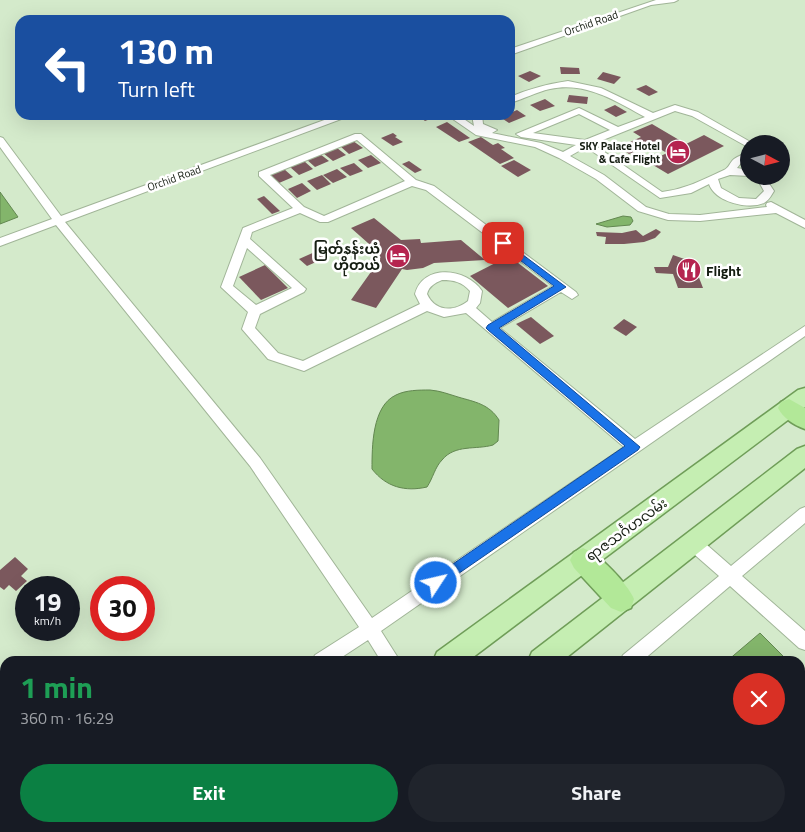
<!DOCTYPE html>
<html lang="en">
<head>
<meta charset="utf-8">
<style>
	:root { --surface:#171b24; --page:#20242c; --text:#f1f3f6; --muted:#9ea1a6; --accent:#0b8043 }
	body { margin:0; font-family:"Titillium Web","Noto Sans Myanmar",sans-serif; background:var(--page); color:var(--text); height:100vh; display:flex; flex-direction:column; font-size:19px; white-space:nowrap }
	* { box-sizing:border-box; margin:0 }
	p { font-size:16px; color:var(--muted) }
	.icon { flex:none; width:28px; height:28px; fill:none; stroke:currentColor; stroke-width:2; stroke-linecap:round; stroke-linejoin:round }
	.map { position:relative; flex:1; overflow:hidden }
	.drawer { position:absolute; left:0px; top:656px; width:805px; height:176px; display:flex; flex-direction:column; background:var(--surface); border-radius:15px 15px 0 0; box-shadow:0 5px 20px #0002 }
	.drawer>* { flex:none }
	.top-card { position:absolute; left:15px; top:15px; width:500px; height:105px; border-radius:15px; box-shadow:0 5px 20px #0002; background:#1a4fa0; color:#fff; overflow:hidden }
	.needle { width:32px; rotate:97deg }
	.fabs { position:absolute; left:740px; top:135px; display:grid; gap:10px }
	.fabs a { display:grid; place-items:center; width:50px; height:50px; border-radius:50%; background:var(--surface); box-shadow:0 5px 20px #0002; font-size:25px }
	.speed { position:absolute; left:15px; top:576px; display:flex; gap:10px; font-size:25px; font-weight:700; text-align:center }
	.speed>* { display:grid; place-content:center; width:65px; height:65px; border-radius:50%; background:var(--surface); box-shadow:0 5px 20px #0002; line-height:1 }
	.speed small { font-size:12px; font-weight:400 }
	.speed .limit { border:8px solid #d22; background:#fff; color:#111 }
	.pin { position:absolute; display:grid; place-items:center; width:42px; height:42px; color:#fff; margin:-21px; border-radius:10px; box-shadow:0 2px 8px #0006 }
	.me { position:absolute; width:55px; margin:-28px; rotate:55deg; stroke-linejoin:round; filter:drop-shadow(0 0 4px #0008) }
	.turn { display:flex; align-items:center; gap:18px; height:105px; padding:0 20px; font-size:22px }
	.turn .icon { width:65px; height:65px; stroke-width:2.5 }
	.turn b { display:block; font-size:35px; line-height:42px }
	.round { display:grid; place-items:center; flex:none; width:52px; height:52px; border-radius:26px; background:var(--page) }
	.overview { display:flex; align-items:center; justify-content:space-between; height:85px; padding:0 20px }
	h1 { font-size:30px; font-weight:700; line-height:38px; color:#1e9e55 }
	.primary-button { display:flex; gap:10px; margin-top:auto; padding:10px 20px }
	.primary-button a { flex:1; height:58px; border-radius:30px; background:var(--accent); color:#fff; font-size:20px; font-weight:700; line-height:58px; text-align:center }
	.primary-button a+a { background:var(--page); color:var(--text) }
	.map>svg:first-child { display:block }
	.water { fill:#83b56b; stroke:#628750 }
	.building { fill:#7b585d }
	.lines { fill:none; stroke-linecap:round; stroke-linejoin:round }
	.minor-casing { stroke:#a1b598; stroke-width:2 }
	.primary-casing { stroke:#6f9d58; stroke-width:3 }
	.trunk-casing { stroke:#6f9d58; stroke-width:3 }
	.minor { fill:#fff; fill-rule:evenodd }
	.primary { fill:#c5eeb2; fill-rule:evenodd }
	.trunk { fill:#b2e898; fill-rule:evenodd }
	.route { fill:#1a73e8; stroke:#114b97 }
	.labels { text-anchor:middle; dominant-baseline:central; stroke-width:5; stroke-linejoin:round; paint-order:stroke }
	.far-street-label { font-size:11px; fill:#151d12; stroke:#fff }
	.far-poi-label { font-size:11px; font-weight:bold; fill:#151d12; stroke:#fff; text-anchor:end }
	.poi-label { font-size:14px; font-weight:bold; fill:#151d12; stroke:#fff; text-anchor:end }
	.street-label { font-size:14px; fill:#151d12; stroke:#fff }
</style>
</head>
<body>
<div class="map">
<svg width="805" height="832" viewBox="0 0 805 832">
	<rect width="100%" height="100%" fill="#d4eacb"/>
	<g class="water">
		<path d="M 0,192 L 18,217 L 0,224 Z"/>
		<path d="M 623,216 L 631,217 L 633,221 L 630,225 L 607,227 L 596,224 Z"/>
		<path d="M 430,390 C 441,391 448,394 458,397 C 475,402 489,404 499,420 L 498,441 L 493,445 C 476,450 455,444 442,460 C 435,467 433,478 427,487 C 405,492 386,487 372,469 C 372,447 372,406 396,395 C 406,390 419,390 430,390 Z"/>
		<path d="M 760,633 L 788,661 L 727,661 Z"/>
		<path d="M 538,828 L 778,828 L 780,831 L 533,832 Z"/>
	</g>
	<g class="building">
		<path d="M 560,67 L 579,68 L 580,74 L 561,74 Z"/>
		<path d="M 530,71 L 541,76 L 529,82 L 518,76 Z"/>
		<path d="M 603,72 L 621,77 L 614,84 L 597,79 Z"/>
		<path d="M 646,85 L 658,92 L 649,96 L 636,89 Z"/>
		<path d="M 569,95 L 588,97 L 587,104 L 567,102 Z"/>
		<path d="M 545,99 L 555,106 L 540,111 L 530,105 Z"/>
		<path d="M 615,105 L 627,112 L 616,117 L 604,110 Z"/>
		<path d="M 517,110 L 526,116 L 509,123 L 500,117 L 510,115 L 510,113 Z"/>
		<path d="M 417,115 L 430,115 L 433,118 L 425,121 Z"/>
		<path d="M 447,122 L 470,138 L 459,142 L 436,127 Z"/>
		<path d="M 652,124 L 686,144 L 704,135 L 724,146 L 668,174 L 648,162 L 667,153 L 653,145 L 629,154 L 619,147 L 641,137 L 633,132 Z"/>
		<path d="M 393,133 L 397,136 L 395,137 L 403,142 L 393,146 L 381,138 Z"/>
		<path d="M 481,137 L 493,145 L 498,143 L 505,148 L 501,149 L 514,158 L 500,164 L 468,142 Z"/>
		<path d="M 353,141 L 363,148 L 349,154 L 340,146 Z"/>
		<path d="M 337,148 L 346,155 L 333,161 L 323,153 Z"/>
		<path d="M 320,154 L 329,161 L 315,167 L 306,159 Z"/>
		<path d="M 371,155 L 381,163 L 368,168 L 358,160 Z"/>
		<path d="M 514,160 L 531,170 L 518,177 L 501,166 Z"/>
		<path d="M 304,161 L 313,169 L 299,175 L 290,167 Z"/>
		<path d="M 409,161 L 422,170 L 415,173 L 402,164 Z"/>
		<path d="M 354,163 L 363,171 L 350,176 L 340,168 Z"/>
		<path d="M 284,169 L 293,177 L 279,183 L 270,175 Z"/>
		<path d="M 337,169 L 347,177 L 333,183 L 323,175 Z"/>
		<path d="M 322,175 L 331,184 L 317,190 L 307,181 Z"/>
		<path d="M 302,183 L 311,191 L 297,198 L 288,189 Z"/>
		<path d="M 264,196 L 280,211 L 272,214 L 257,199 Z"/>
		<path d="M 374,218 L 401,240 L 420,239 L 421,243 L 461,240 L 485,260 L 434,263 L 423,268 L 407,270 L 402,269 L 376,308 L 351,300 L 378,262 L 377,251 L 351,228 Z"/>
		<path d="M 656,229 L 661,232 L 655,238 L 644,242 L 624,244 L 605,244 L 606,237 L 597,236 L 596,232 L 622,233 L 636,230 L 643,236 Z"/>
		<path d="M 317,251 L 325,258 L 307,266 L 299,259 Z"/>
		<path d="M 673,255 L 693,262 L 703,288 L 678,288 L 673,274 L 656,273 L 654,267 L 668,267 Z"/>
		<path d="M 509,256 L 548,286 L 508,308 L 470,276 Z"/>
		<path d="M 265,265 L 288,288 L 261,300 L 239,277 Z"/>
		<path d="M 531,317 L 554,336 L 540,344 L 516,324 Z"/>
		<path d="M 624,319 L 637,327 L 626,336 L 613,328 Z"/>
		<path d="M 15,557 L 28,569 L 21,576 L 27,581 L 16,591 L 9,585 L 4,590 L 0,587 L 0,570 Z"/>
	</g>
	<g class="lines">
		<g class="minor-casing">
			<g id="minor">
				<path d="M 656,0 L 678,0 L 674,2 L 651,5 L 510,55 L 510,49 Z"/>
				<path d="M 568,81 L 601,88 L 653,113 L 675,105 L 698,112 L 754,144 L 749,144 L 749,147 L 746,146 L 692,116 L 675,111 L 593,144 L 662,192 C 686,189 702,180 724,170 C 729,168 730,162 734,159 C 738,156 744,154 749,153 L 749,160 L 741,163 L 737,168 L 749,170 L 749,176 L 730,175 L 718,179 L 721,188 L 739,198 L 756,199 L 764,191 L 759,182 L 752,176 L 764,176 L 774,191 C 771,196 769,200 764,203 C 748,210 715,202 709,184 L 691,193 L 660,198 L 586,147 L 570,156 L 604,175 L 646,207 L 669,214 L 700,215 L 767,207 L 766,205 L 767,203 L 771,202 L 805,220 L 805,228 L 776,213 L 700,221 L 668,220 L 638,211 L 596,179 L 559,158 L 535,147 L 476,135 L 447,115 L 458,115 L 474,126 L 472,115 L 482,115 L 483,124 L 497,130 L 492,133 L 541,143 L 563,152 L 576,145 L 521,137 L 516,134 L 579,108 L 618,127 L 645,117 C 616,101 585,81 550,89 C 536,92 524,99 510,103 L 510,97 C 529,89 547,84 568,81 ZM 579,114 L 610,130 L 585,140 L 533,133 Z"/>
				<path d="M 338,115 L 352,115 L 65,222 L 260,458 L 372,618 L 624,447 L 466,313 L 444,317 L 427,311 L 304,371 L 268,359 L 242,329 L 248,312 L 221,287 L 243,228 L 293,208 L 259,176 L 259,172 L 355,134 L 361,134 L 416,180 L 434,186 L 576,292 L 578,295 L 572,299 L 561,292 L 500,328 L 635,439 L 805,326 L 805,336 L 381,631 L 400,661 L 381,661 L 368,640 L 336,661 L 312,661 L 315,655 L 359,627 L 250,466 L 56,225 L 0,246 L 0,238 L 52,219 L 0,147 L 0,137 L 3,138 L 61,216 ZM 357,140 L 405,181 L 324,216 L 304,207 L 270,175 ZM 412,186 L 426,190 L 553,286 L 492,322 L 476,308 L 480,303 L 482,291 C 467,268 423,263 415,294 L 420,304 L 303,361 L 278,353 L 255,328 L 260,314 L 304,292 L 306,289 L 250,239 L 252,232 L 300,213 L 320,222 L 328,222 ZM 247,248 L 292,288 L 256,305 L 233,286 ZM 442,280 C 454,280 462,282 470,291 L 468,301 C 454,312 435,312 427,294 C 429,286 435,283 442,280 Z"/>
				<path d="M 805,507 L 805,523 L 742,576 L 805,631 L 805,650 L 799,648 L 730,586 L 642,661 L 620,661 L 623,655 L 719,576 L 687,548 L 685,543 L 687,538 L 693,536 L 699,538 L 731,566 L 800,509 Z"/>
				<path d="M 57,828 L 82,828 L 80,832 L 55,832 Z"/>
				<path d="M 412,828 L 436,828 L 434,832 L 410,832 Z"/>
				<path d="M 458,828 L 479,828 L 481,832 L 460,832 Z"/>
			</g>
		</g>
		<g class="primary-casing">
			<g id="primary">
				<path d="M 805,388 L 805,407 L 468,661 L 433,661 L 437,652 L 798,390 Z"/>
				<path d="M 805,446 L 805,468 L 562,661 L 528,661 L 532,652 L 797,449 Z"/>
				<path d="M 199,828 L 234,828 L 233,832 L 198,832 Z"/>
				<path d="M 308,828 L 343,828 L 342,832 L 307,832 Z"/>
			</g>
		</g>
		<g class="trunk-casing">
			<g id="trunk">
				<path d="M 789,399 L 805,408 L 805,429 C 794,425 783,418 778,408 L 781,402 Z"/>
				<path d="M 583,548 C 599,554 627,583 634,599 L 631,608 L 621,612 L 611,608 L 574,568 L 570,560 L 574,552 Z"/>
			</g>
		</g>
		<use href="#minor" class="minor"/>
		<use href="#primary" class="primary"/>
		<use href="#trunk" class="trunk"/>
	</g>
	<path class="route" d="M 503,240 L 566,287 L 499,328 L 640,447 L 638,450 L 436,589 L 431,587 L 429,583 L 431,579 L 625,446 L 488,330 L 486,328 L 488,325 L 554,286 L 500,245 L 498,243 Z"/>
	<defs>
		<g id="hotel-disc" transform="scale(1.25)"><circle r="9.5" fill="#b5244f" stroke="#fff"/><path d="M-6-4.5h1.5V1H6V5H4.5V3h-9V5H-6ZM-4 0a1.8 1.8 0 1 1 3.6 0ZM.5 0V-2.5h3Q6-2.5 6 0Z" fill="#fff"/></g>
		<g id="restaurant-disc" transform="scale(1.25)"><circle r="9.5" fill="#b5244f" stroke="#fff"/><path d="M-5-6h1v4h1v-4h1v4h1v-4h1v5L-1.5 .5V6h-2V.5L-5-1ZM5-6V6H3V1.5H1.5Q1.5-4 5-6Z" fill="#fff"/></g>
	</defs>
	<g fill-rule="evenodd">
		<use href="#hotel-disc" x="678" y="152"/>
		<use href="#hotel-disc" x="398" y="256"/>
		<use href="#restaurant-disc" x="689" y="270"/>
	</g>
	<g class="labels">
		<g class="far-street-label">
			<text transform="translate(591 23) rotate(-19)">Orchid Road</text>
			<text transform="translate(174 178) rotate(-20)">Orchid Road</text>
		</g>
		<g class="far-poi-label">
			<text x="660" y="146">SKY Palace Hotel<tspan x="660" dy="13">&amp; Cafe Flight</tspan></text>
		</g>
		<g class="poi-label">
			<text x="380" y="248">မြတ်နန်းယုံ<tspan x="380" dy="16">ဟိုတယ်</tspan></text>
			<text x="706" y="270" text-anchor="start">Flight</text>
		</g>
		<g class="street-label">
			<text transform="translate(626 529) rotate(-36)">ရာဇသင်္ဂဟလမ်း</text>
		</g>
	</g>
</svg>
<div class="fabs">
<a><svg class="needle" viewBox="-14 -14 28 28"><path d="M0-13l5 13h-10z" fill="#e53935"/><path d="M0 13l5-13h-10z" fill="#9ea1a6"/></svg></a>
</div>
<div class="speed"><div>19<small>km/h</small></div><div class="limit">30</div></div>
<div class="pin" style="left:503px;top:243px;background:#d93025"><svg class="icon" aria-label="arrive" viewBox="0 0 24 24"><path d="M6 21V4h12l-3 4 3 4H6"/></svg></div>
<svg class="me" style="left:436px;top:583px" viewBox="-20 -20 40 40"><circle r="17" fill="#1a73e8" stroke="#fff" stroke-width="3"/><path d="M0-11L8 9 0 5-8 9z" fill="#fff"/></svg>
<div class="top-card">
<div class="turn"><svg class="icon" aria-label="left" viewBox="0 0 24 24"><path d="M17 20v-9H6M10 6l-5 5 5 5"/></svg><div><b>130 m</b>Turn left</div></div>
</div>
<section class="drawer">
<div class="overview"><div><h1>1 min</h1><p>360 m · 16:29</p></div><a class="round" style="background:#d93025;color:#fff"><svg class="icon" aria-label="close" viewBox="0 0 24 24"><path d="M6 6l12 12M18 6L6 18"/></svg></a></div>
<div class="primary-button"><a>Exit</a><a>Share</a></div>
</section>
</div>
</body>
</html>
